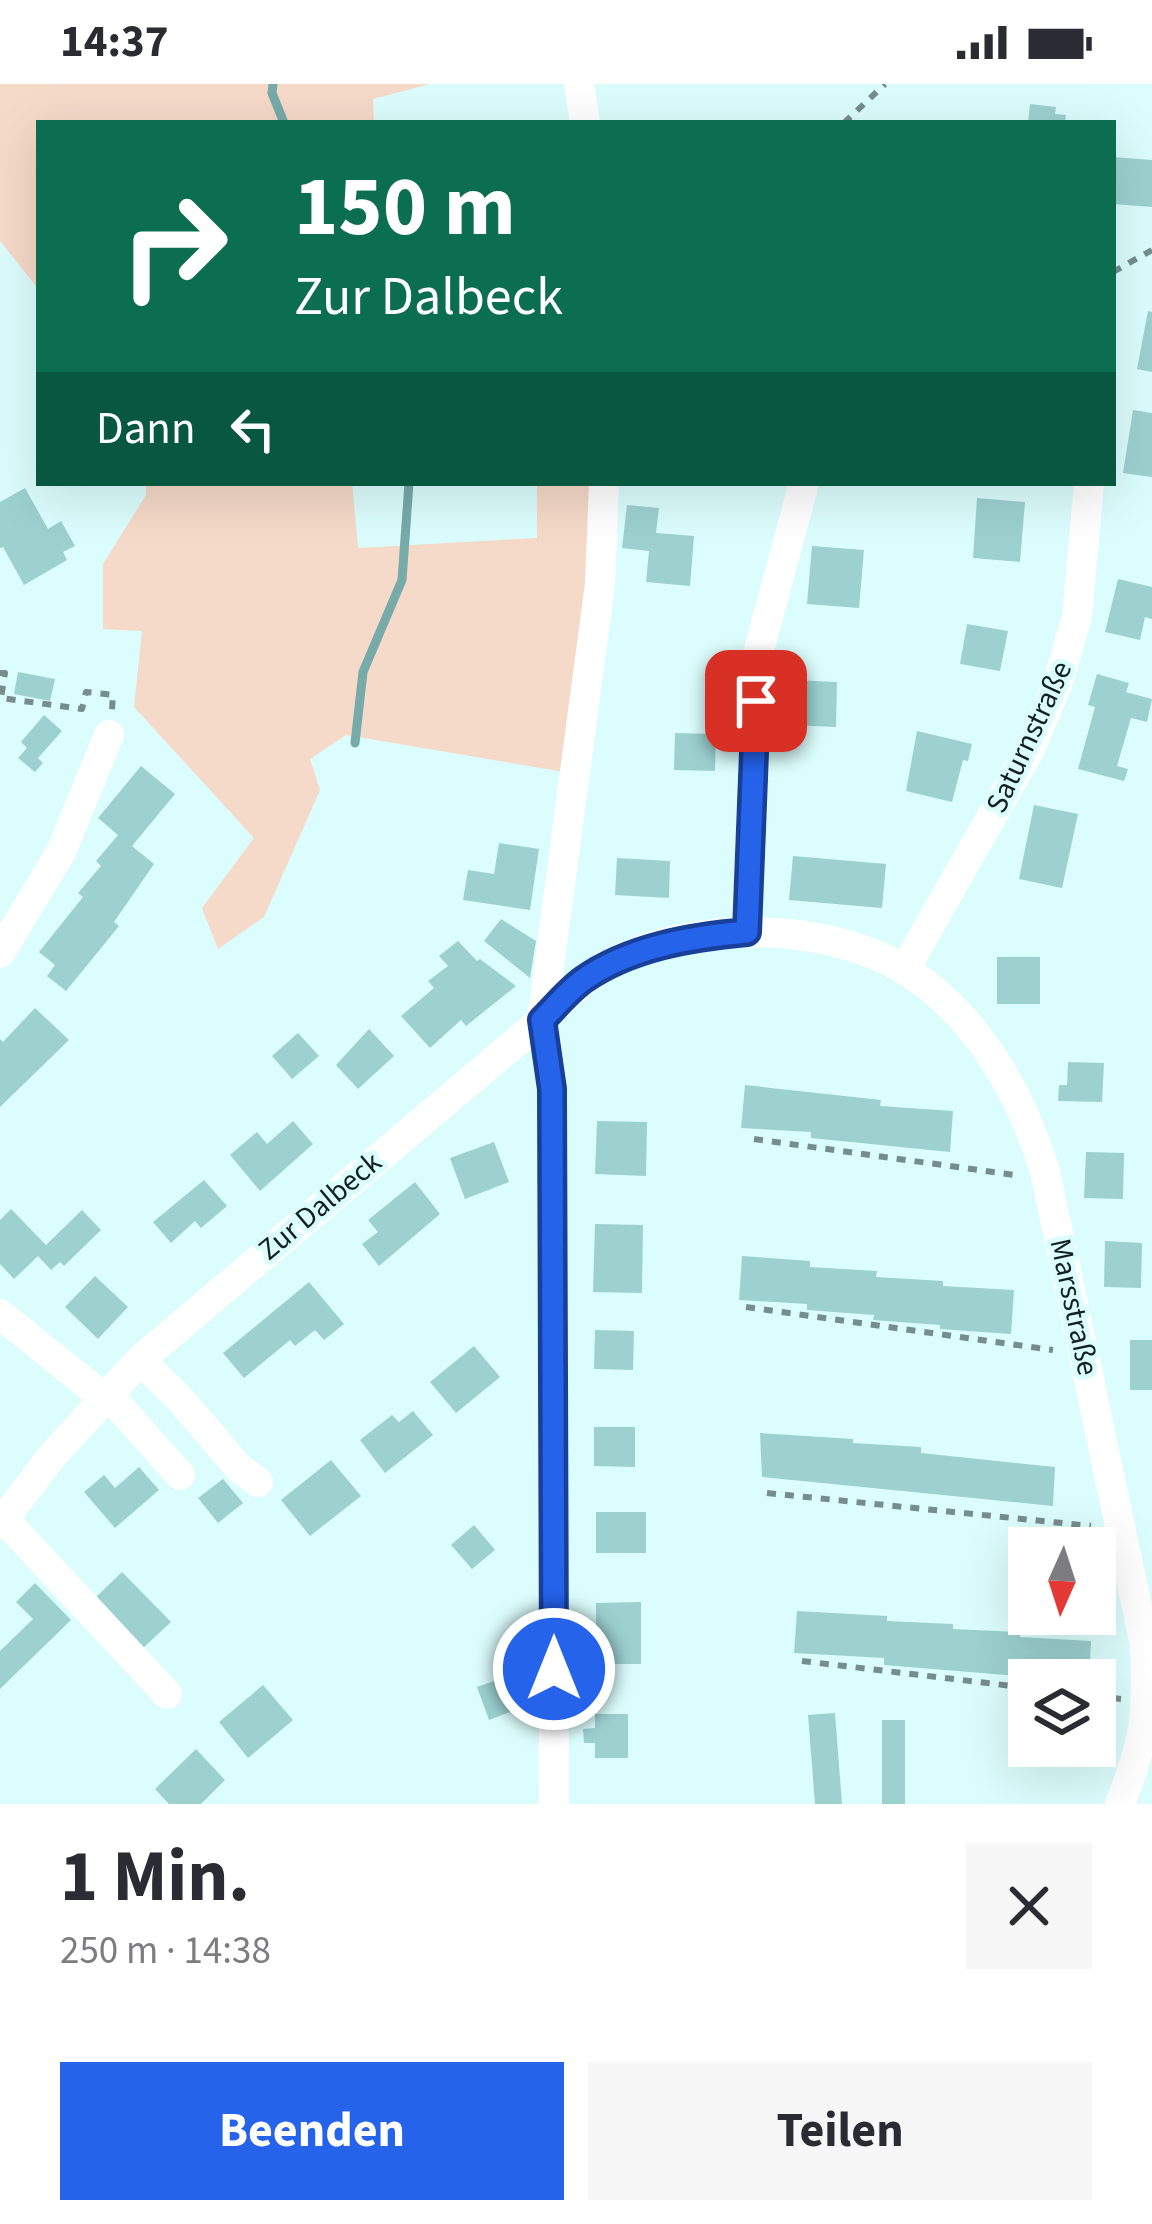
<!DOCTYPE html>
<html lang="de">
<head>
<meta charset="utf-8">
<style>
	:root { --surface:#fff; --page:#f7f7f7; --text:#2b2b33; --muted:#7c7c81; --accent:#2563eb }
	body { margin:0; font-family:"Source Sans 3",sans-serif; background:var(--page); color:var(--text); height:100vh; display:flex; flex-direction:column; font-size:45px; white-space:nowrap }
	* { box-sizing:border-box; margin:0 }
	p { font-size:39px; color:var(--muted) }
	.icon { flex:none; width:66px; height:66px; fill:none; stroke:currentColor; stroke-width:2; stroke-linecap:round; stroke-linejoin:round }
	.map { position:relative; height:1720px; overflow:hidden }
	.sheet { display:flex; flex-direction:column; background:var(--surface); flex:1 }
	.sheet>* { flex:none }
	.hud { position:absolute; left:36px; top:36px; width:1080px; height:366px; border-radius:0px; box-shadow:0 12px 48px #0002; background:#0b6e4f; color:#fff; overflow:hidden }
	.needle { width:78px; rotate:183deg }
	.tools { position:absolute; left:1008px; top:1443px; display:grid; gap:24px }
	.tools a { display:grid; place-items:center; width:108px; height:108px; border-radius:0px; background:var(--surface); box-shadow:0 12px 48px #0002; font-size:60px }
	.pin { position:absolute; display:grid; place-items:center; width:102px; height:102px; color:#fff; margin:-51px; border-radius:24px; box-shadow:0 6px 18px #0006 }
	.me { position:absolute; width:132px; margin:-66px; rotate:0deg; stroke-linejoin:round; filter:drop-shadow(0 0 9px #0008) }
	.turn { display:flex; align-items:center; gap:42px; height:252px; padding:0 60px; font-size:54px }
	.turn .icon { width:156px; height:156px; stroke-width:2.5 }
	.turn b { display:block; font-size:84px; line-height:102px }
	.then { display:flex; align-items:center; height:114px; padding:0 60px; background:#0003; gap:24px; font-size:45px }
	.round { display:grid; place-items:center; flex:none; width:126px; height:126px; border-radius:0px; background:var(--page) }
	.overview { display:flex; align-items:center; justify-content:space-between; height:204px; padding:0 60px }
	h1 { font-size:72px; font-weight:700; line-height:90px }
	.primary-button { display:flex; gap:24px; margin-top:auto; padding:24px 60px }
	.primary-button a { flex:1; height:138px; border-radius:0px; background:var(--accent); color:#fff; font-size:48px; font-weight:700; line-height:138px; text-align:center }
	.primary-button a+a { background:var(--page); color:var(--text) }
	.status { display:flex; justify-content:space-between; align-items:center; height:84px; padding:0 60px; background:var(--surface); direction:ltr }
	.status svg { height:33px; fill:currentColor }
	.map>svg:first-child { display:block }
	.green { fill:#f5d9c9 }
	.lines { fill:none; stroke-linecap:round; stroke-linejoin:round }
	.stream { stroke:#76abaa; stroke-width:9 }
	.building { fill:#9cd1d0 }
	.path { stroke:#778d8d; stroke-width:6; stroke-dasharray:9 9; stroke-linecap:butt }
	.minor { stroke:#fff; stroke-width:30 }
	.route-casing { stroke:#184099; stroke-width:30 }
	.route { stroke:#2563eb; stroke-width:21 }
	.labels { text-anchor:middle; dominant-baseline:central; stroke-width:10; stroke-linejoin:round; paint-order:stroke }
	.street-label { font-size:30px; fill:#142020; stroke:#dcfdfd }
</style>
</head>
<body>
<div class="status"><b>14:37</b><svg viewBox="0 0 49 12"><path d="M0 12V9h3v3zM5 12V6h3v6zM10 12V3h3v9zM15 12V0h3v12zM26 1h20v11H26zM47 4h2v5h-2z"/></svg></div>
<div class="map">
<svg width="1152" height="1720" viewBox="0 0 1152 1720">
	<rect width="100%" height="100%" fill="#dcfdfd"/>
	<g class="green">
		<path d="M 0,0 L 430,0 L 373,15 L 374,39 L 39,39 L 39,206 L 0,157 Z"/>
		<path d="M 146,399 L 352,399 L 358,464 L 537,454 L 537,399 L 594,399 L 592,499 L 564,688 L 346,651 L 310,675 L 320,706 L 264,833 L 218,865 L 202,824 L 254,754 L 134,623 L 142,547 L 103,545 L 103,480 L 146,411 Z"/>
	</g>
	<g class="lines">
		<g class="stream">
			<path d="M 273,0 L 272,9 L 284,39"/>
			<path d="M 355,659 L 363,588 L 402,496 L 409,399"/>
		</g>
	</g>
	<g class="building">
		<path d="M 1030,20 L 1056,23 L 1055,30 L 1066,31 L 1065,39 L 1028,39 Z"/>
		<path d="M 1113,73 L 1152,76 L 1152,123 L 1113,120 Z"/>
		<path d="M 1148,227 L 1152,228 L 1152,288 L 1137,285 Z"/>
		<path d="M 1133,326 L 1152,329 L 1152,393 L 1123,389 Z"/>
		<path d="M 25,404 L 48,445 L 61,437 L 75,462 L 63,468 L 67,476 L 24,501 L 3,463 L 0,464 L 0,418 Z"/>
		<path d="M 977,414 L 1025,418 L 1020,478 L 973,474 Z"/>
		<path d="M 627,421 L 659,424 L 656,449 L 694,452 L 690,502 L 646,498 L 649,467 L 622,464 Z"/>
		<path d="M 812,462 L 864,466 L 859,524 L 807,520 Z"/>
		<path d="M 1118,495 L 1152,503 L 1152,535 L 1145,533 L 1140,556 L 1105,548 Z"/>
		<path d="M 967,540 L 1008,547 L 1000,587 L 960,580 Z"/>
		<path d="M 18,588 L 55,595 L 50,617 L 14,610 Z"/>
		<path d="M 1097,590 L 1129,599 L 1126,608 L 1152,615 L 1147,638 L 1131,634 L 1117,682 L 1128,685 L 1124,697 L 1078,685 L 1095,623 L 1088,621 Z"/>
		<path d="M 791,596 L 837,598 L 836,643 L 789,641 Z"/>
		<path d="M 44,631 L 62,647 L 38,674 L 43,679 L 35,688 L 18,674 L 27,664 L 21,658 Z"/>
		<path d="M 917,647 L 972,660 L 968,677 L 963,676 L 952,718 L 906,707 Z"/>
		<path d="M 675,649 L 716,650 L 715,687 L 674,686 Z"/>
		<path d="M 141,682 L 175,710 L 132,762 L 154,780 L 114,838 L 119,842 L 66,907 L 47,892 L 55,881 L 39,868 L 83,813 L 78,809 L 101,782 L 96,777 L 118,751 L 98,734 Z"/>
		<path d="M 1034,721 L 1078,730 L 1062,804 L 1019,795 Z"/>
		<path d="M 499,759 L 539,765 L 530,826 L 463,816 L 468,786 L 494,790 Z"/>
		<path d="M 793,772 L 886,780 L 882,824 L 789,816 Z"/>
		<path d="M 617,774 L 670,777 L 669,814 L 615,811 Z"/>
		<path d="M 501,835 L 536,857 L 530,894 L 484,857 Z"/>
		<path d="M 458,857 L 477,877 L 480,875 L 516,902 L 466,942 L 461,936 L 430,964 L 401,932 L 434,904 L 428,897 L 448,882 L 439,872 Z"/>
		<rect x="997" y="873" width="43" height="47"/>
		<path d="M 35,924 L 69,956 L 0,1023 L 0,955 L 3,958 Z"/>
		<path d="M 369,945 L 394,972 L 358,1005 L 336,981 Z"/>
		<path d="M 298,949 L 319,972 L 292,995 L 272,972 Z"/>
		<path d="M 1068,978 L 1104,979 L 1102,1018 L 1058,1017 L 1059,1001 L 1067,1001 Z"/>
		<path d="M 745,1001 L 881,1016 L 880,1022 L 953,1027 L 950,1068 L 811,1054 L 811,1048 L 741,1044 Z"/>
		<path d="M 293,1037 L 313,1060 L 260,1107 L 230,1071 L 257,1048 L 267,1060 Z"/>
		<path d="M 597,1037 L 647,1038 L 646,1092 L 595,1090 Z"/>
		<path d="M 494,1058 L 509,1098 L 465,1115 L 450,1074 Z"/>
		<path d="M 1086,1068 L 1124,1069 L 1123,1115 L 1084,1114 Z"/>
		<path d="M 204,1096 L 227,1122 L 201,1144 L 195,1137 L 171,1159 L 153,1138 Z"/>
		<path d="M 415,1098 L 440,1130 L 379,1182 L 362,1160 L 378,1148 L 368,1136 Z"/>
		<path d="M 11,1125 L 46,1161 L 82,1126 L 101,1146 L 64,1182 L 60,1178 L 51,1186 L 38,1172 L 14,1195 L 0,1180 L 0,1136 Z"/>
		<path d="M 595,1140 L 643,1141 L 642,1209 L 593,1208 Z"/>
		<path d="M 1105,1157 L 1142,1159 L 1141,1204 L 1104,1203 Z"/>
		<path d="M 742,1172 L 810,1177 L 810,1183 L 877,1187 L 876,1193 L 943,1197 L 943,1202 L 1014,1206 L 1011,1250 L 940,1245 L 940,1241 L 873,1236 L 874,1231 L 807,1226 L 807,1220 L 739,1216 Z"/>
		<path d="M 95,1192 L 128,1223 L 98,1255 L 65,1223 Z"/>
		<path d="M 309,1198 L 344,1240 L 324,1256 L 315,1246 L 295,1262 L 290,1256 L 244,1294 L 223,1269 Z"/>
		<path d="M 595,1246 L 634,1247 L 633,1286 L 594,1285 Z"/>
		<rect x="1130" y="1256" width="22" height="50"/>
		<path d="M 474,1262 L 500,1293 L 456,1329 L 430,1298 Z"/>
		<path d="M 413,1327 L 433,1351 L 385,1389 L 360,1356 L 392,1331 L 399,1338 Z"/>
		<path d="M 594,1343 L 635,1343 L 635,1383 L 594,1382 Z"/>
		<path d="M 760,1349 L 853,1355 L 853,1359 L 921,1363 L 921,1369 L 1055,1383 L 1053,1422 L 762,1393 Z"/>
		<path d="M 331,1376 L 361,1412 L 310,1452 L 281,1416 Z"/>
		<path d="M 139,1383 L 159,1406 L 115,1444 L 84,1408 L 104,1391 L 115,1404 Z"/>
		<path d="M 223,1395 L 243,1419 L 218,1439 L 198,1414 Z"/>
		<rect x="596" y="1428" width="50" height="41"/>
		<path d="M 474,1441 L 495,1466 L 472,1485 L 451,1461 Z"/>
		<path d="M 122,1488 L 171,1538 L 143,1564 L 95,1514 Z"/>
		<path d="M 35,1499 L 71,1536 L 0,1605 L 0,1567 L 33,1535 L 16,1518 Z"/>
		<path d="M 641,1518 L 641,1580 L 596,1580 L 596,1519 Z"/>
		<path d="M 797,1527 L 887,1532 L 887,1537 L 953,1540 L 953,1545 L 1020,1548 L 1020,1553 L 1091,1557 L 1089,1596 L 1018,1596 L 1018,1592 L 884,1581 L 884,1574 L 794,1569 Z"/>
		<path d="M 511,1591 L 523,1623 L 489,1636 L 477,1603 Z"/>
		<path d="M 263,1601 L 293,1636 L 248,1674 L 219,1638 Z"/>
		<path d="M 835,1629 L 842,1720 L 815,1720 L 808,1631 Z"/>
		<path d="M 595,1630 L 628,1630 L 628,1674 L 595,1674 L 595,1659 L 584,1659 L 583,1645 L 595,1644 Z"/>
		<rect x="882" y="1636" width="23" height="84"/>
		<path d="M 196,1665 L 225,1696 L 201,1720 L 169,1720 L 155,1705 Z"/>
	</g>
	<g class="lines">
		<g class="path">
			<path d="M 844,39 L 885,0"/>
			<path d="M 1113,188 L 1152,166"/>
			<path d="M 0,589 L 5,589 L 1,614 L 82,625 L 86,608 L 113,611 L 112,626"/>
			<path d="M 754,1055 L 1015,1091"/>
			<path d="M 746,1223 L 1053,1266"/>
			<path d="M 767,1409 L 1091,1442"/>
			<path d="M 802,1577 L 1029,1604"/>
			<path d="M 1095,1612 L 1121,1615"/>
		</g>
		<g class="minor">
			<path d="M 579,0 L 585,39"/>
			<path d="M 747,848 L 758,570 L 804,399"/>
			<path d="M 0,869 L 61,768 L 109,651"/>
			<path d="M 905,885 L 1030,665 L 1057,601 L 1077,533 L 1089,399"/>
			<path d="M 0,1230 L 103,1313"/>
			<path d="M 140,1276 L 180,1315 L 239,1384 L 258,1398"/>
			<path d="M 107,1309 L 180,1391"/>
			<path d="M 3,1434 L 167,1610"/>
			<path d="M 0,1440 L 53,1371 L 140,1276 L 542,936 C 555,924 568,909 582,898 C 664,834 820,833 907,887 C 978,932 1021,1010 1045,1087 L 1145,1561 C 1148,1632 1146,1653 1120,1720"/>
			<path d="M 554,1720 L 552,1005 L 542,936 L 600,500 L 604,399"/>
		</g>
	</g>
	<g class="lines">
		<g class="route-casing">
			<path id="route" d="M 554,1585 L 552,1005 L 542,936 C 555,923 568,907 583,896 C 630,863 691,853 747,848 L 756,617"/>
		</g>
		<use href="#route" class="route"/>
	</g>
	<g class="labels">
		<g class="street-label">
			<text transform="translate(1029 653) rotate(-65)">Saturnstraße</text>
			<text transform="translate(320 1122) rotate(-40)">Zur Dalbeck</text>
			<text transform="translate(1074 1223) rotate(78)">Marsstraße</text>
		</g>
	</g>
</svg>
<div class="tools">
<a><svg class="needle" viewBox="-14 -14 28 28"><path d="M0-13l5 13h-10z" fill="#e53935"/><path d="M0 13l5-13h-10z" fill="#7c7c81"/></svg></a>
<a><svg class="icon" aria-label="layers" viewBox="0 0 24 24"><path d="M12 4l9 5-9 5-9-5zM3 14l9 5 9-5"/></svg></a>
</div>
<div class="pin" style="left:756px;top:617px;background:#d93025"><svg class="icon" aria-label="arrive" viewBox="0 0 24 24"><path d="M6 21V4h12l-3 4 3 4H6"/></svg></div>
<svg class="me" style="left:554px;top:1585px" viewBox="-20 -20 40 40"><circle r="17" fill="#2563eb" stroke="#fff" stroke-width="3"/><path d="M0-11L8 9 0 5-8 9z" fill="#fff"/></svg>
<div class="hud">
<div class="turn"><svg class="icon" aria-label="right" viewBox="0 0 24 24"><path d="M7 20v-9h11M14 6l5 5-5 5"/></svg><div><b>150 m</b>Zur Dalbeck</div></div>
<div class="then">Dann<svg class="icon" aria-label="left" viewBox="0 0 24 24"><path d="M17 20v-9H6M10 6l-5 5 5 5"/></svg></div>
</div>
</div>
<section class="sheet">
<div class="overview"><div><h1>1 Min.</h1><p>250 m · 14:38</p></div><a class="round"><svg class="icon" aria-label="close" viewBox="0 0 24 24"><path d="M6 6l12 12M18 6L6 18"/></svg></a></div>
<div class="primary-button"><a>Beenden</a><a>Teilen</a></div>
</section>
</body>
</html>
